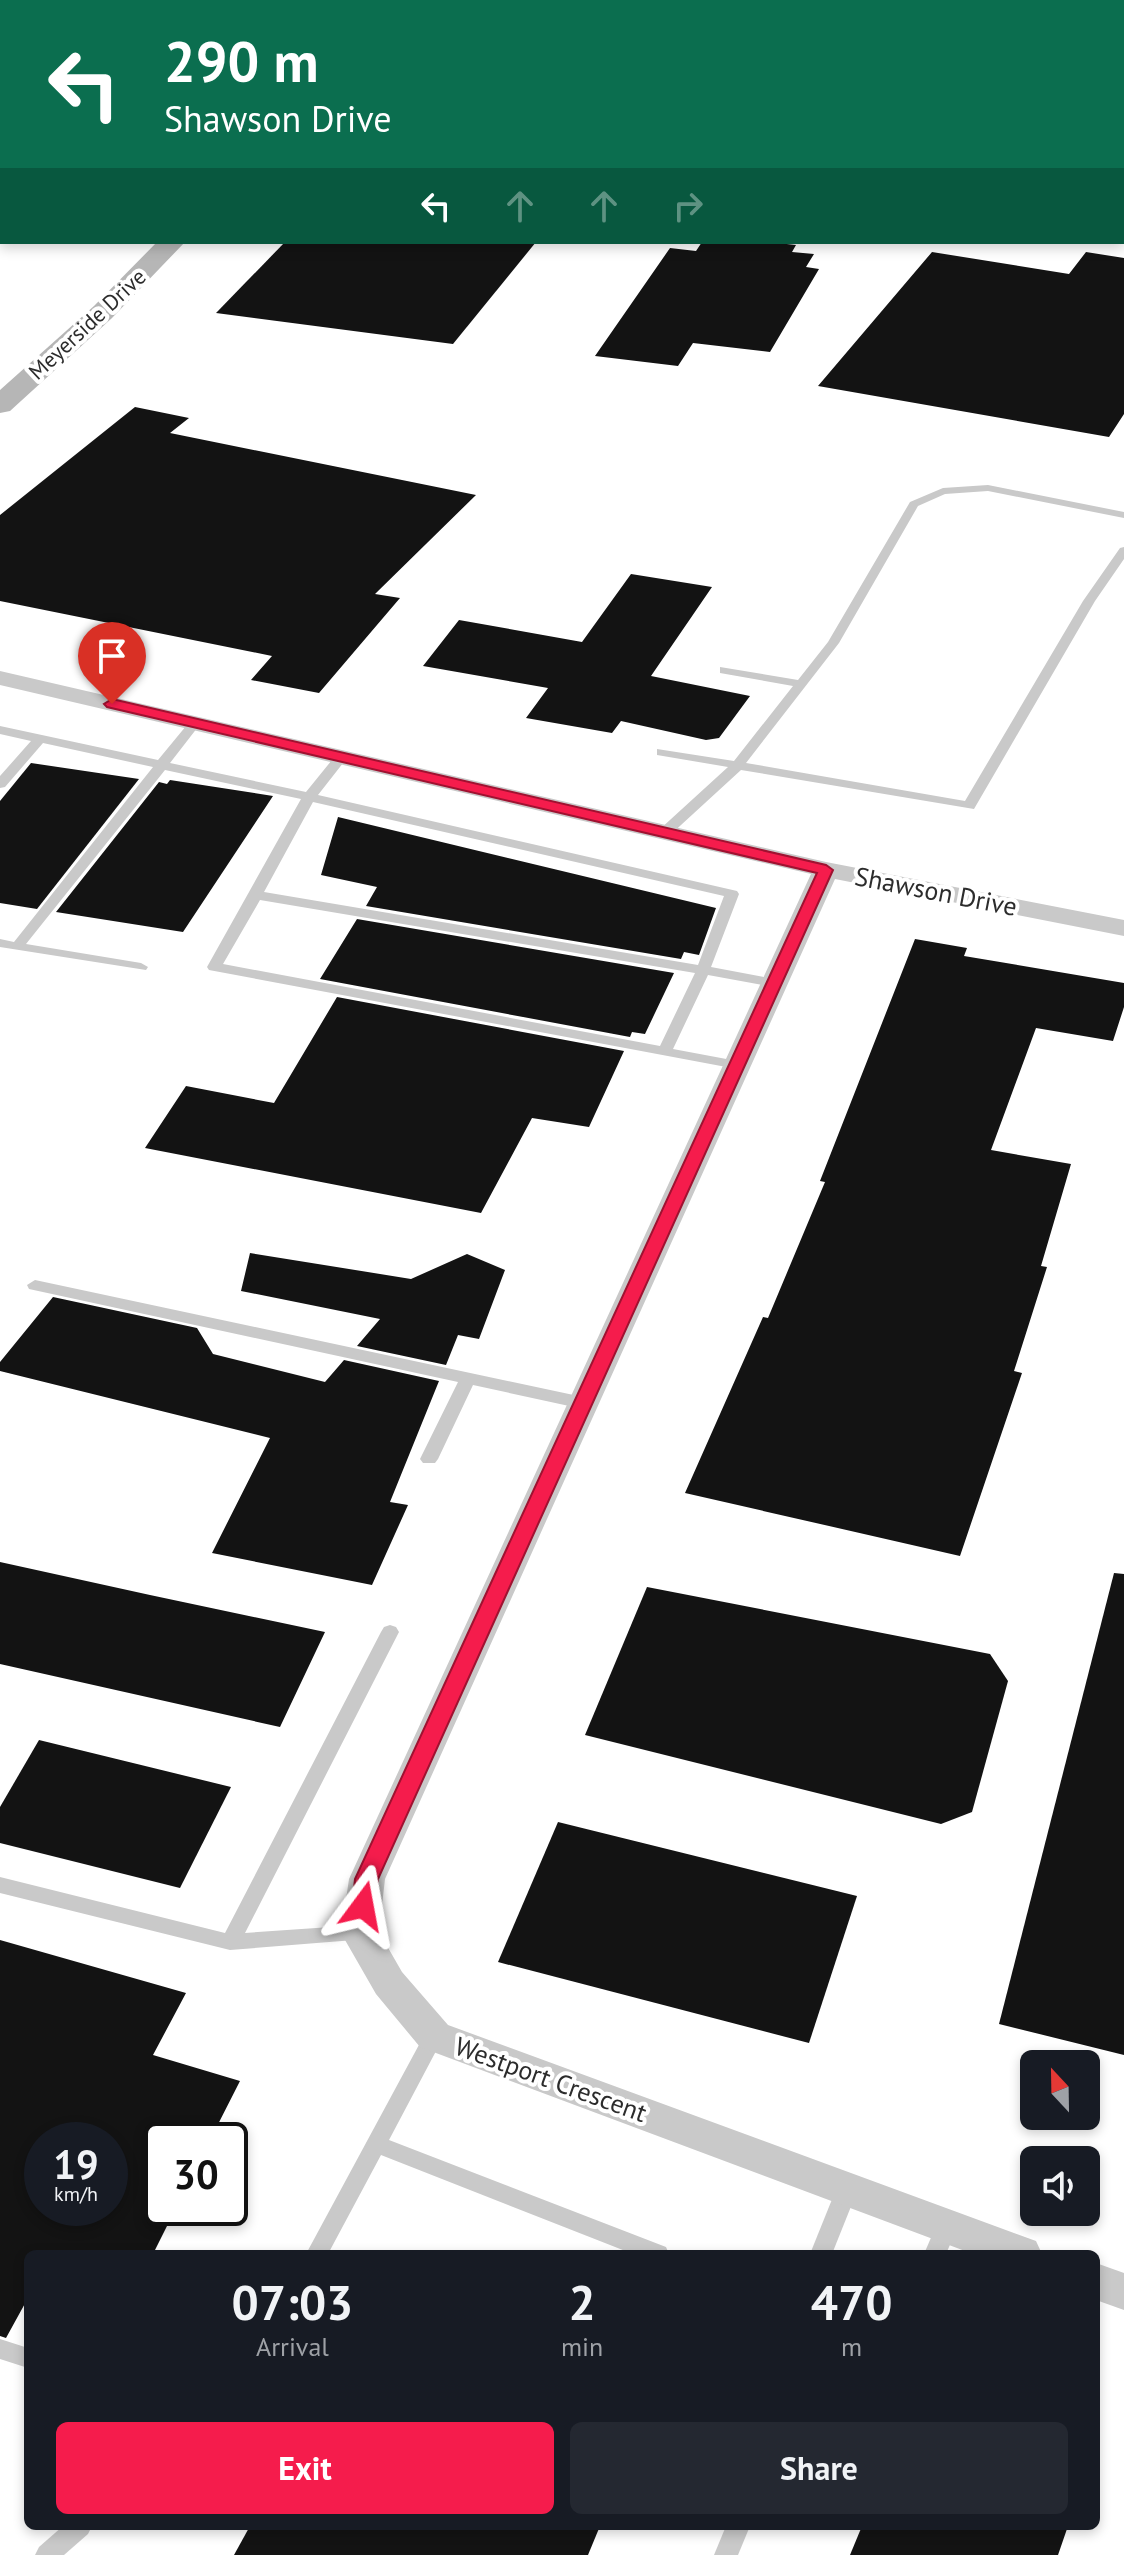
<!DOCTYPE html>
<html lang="en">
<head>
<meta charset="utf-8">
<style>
	:root { --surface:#171b24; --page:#242831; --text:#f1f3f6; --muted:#9ea1a6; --accent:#f51c4c }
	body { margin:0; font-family:"PT Sans",sans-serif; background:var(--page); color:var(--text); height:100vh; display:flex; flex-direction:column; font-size:30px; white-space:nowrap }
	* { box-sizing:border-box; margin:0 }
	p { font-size:26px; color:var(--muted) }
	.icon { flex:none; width:44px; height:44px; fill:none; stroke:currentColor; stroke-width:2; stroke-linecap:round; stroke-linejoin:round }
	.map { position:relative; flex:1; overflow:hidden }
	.panel { position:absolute; left:24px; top:2250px; width:1076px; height:280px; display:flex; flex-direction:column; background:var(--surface); border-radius:12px; box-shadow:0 4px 12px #0003 }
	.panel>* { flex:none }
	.hud { position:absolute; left:0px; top:0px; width:1124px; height:244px; box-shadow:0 4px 12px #0003; background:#0b6e4f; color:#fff; overflow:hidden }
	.needle { width:52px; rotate:338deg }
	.tools { position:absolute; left:1020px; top:2050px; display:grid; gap:16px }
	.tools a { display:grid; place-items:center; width:80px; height:80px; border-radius:12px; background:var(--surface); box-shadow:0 4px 12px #0003; font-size:40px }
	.speed { position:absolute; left:24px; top:2122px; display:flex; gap:16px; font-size:40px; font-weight:700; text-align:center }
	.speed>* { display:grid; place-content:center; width:104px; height:104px; border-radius:50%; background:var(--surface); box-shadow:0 4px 12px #0003; line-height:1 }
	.speed small { font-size:20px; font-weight:400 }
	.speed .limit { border:4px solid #111; border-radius:12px; background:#fff; color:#111 }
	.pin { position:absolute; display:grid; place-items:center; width:68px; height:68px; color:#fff; margin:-82px -34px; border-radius:50% 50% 50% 0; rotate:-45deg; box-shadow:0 0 8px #0007 }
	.pin .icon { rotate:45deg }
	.me { position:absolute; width:88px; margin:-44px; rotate:13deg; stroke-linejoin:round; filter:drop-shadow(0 0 6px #0008) }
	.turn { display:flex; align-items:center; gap:28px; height:168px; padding:0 32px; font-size:36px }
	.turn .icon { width:104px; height:104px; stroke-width:2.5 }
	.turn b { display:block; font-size:56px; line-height:68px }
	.lanes { display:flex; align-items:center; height:76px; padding:0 32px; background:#0003; justify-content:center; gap:40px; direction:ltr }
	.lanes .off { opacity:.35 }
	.eta { display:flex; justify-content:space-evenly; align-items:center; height:136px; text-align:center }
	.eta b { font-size:48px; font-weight:600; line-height:56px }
	.primary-button { display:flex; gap:16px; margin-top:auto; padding:16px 32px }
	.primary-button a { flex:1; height:92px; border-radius:12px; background:var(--accent); color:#fff; font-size:32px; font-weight:600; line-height:92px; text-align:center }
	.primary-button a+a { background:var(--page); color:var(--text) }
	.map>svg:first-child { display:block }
	.building { fill:#131313; fill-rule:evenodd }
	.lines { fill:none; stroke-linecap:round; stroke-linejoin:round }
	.lane { fill:#c9c9c9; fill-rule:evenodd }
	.street { fill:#c9c9c9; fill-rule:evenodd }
	.secondary { fill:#b6b6b6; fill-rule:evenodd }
	.route { fill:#f51c4c; stroke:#9f1231; stroke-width:2 }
	.labels { text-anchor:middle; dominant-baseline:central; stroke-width:8; stroke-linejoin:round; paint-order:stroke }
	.far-street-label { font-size:22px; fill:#2c2c2c; stroke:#fff }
	.street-label { font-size:26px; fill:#2c2c2c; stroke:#fff }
</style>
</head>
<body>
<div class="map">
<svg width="1124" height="2555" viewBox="0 0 1124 2555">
	<rect width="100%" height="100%" fill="#fff"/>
	<g class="building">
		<path d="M 285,242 L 536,242 L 453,344 L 216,313 Z"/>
		<path d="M 702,242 L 768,242 L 796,245 L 792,252 L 814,254 L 806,267 L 819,269 L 770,352 L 693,343 L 678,366 L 595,356 L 670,248 L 696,251 Z"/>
		<path d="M 932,252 L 1069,274 L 1086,252 L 1124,258 L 1124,414 L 1109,437 L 818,386 Z"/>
		<path d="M 135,407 L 189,418 L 170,433 L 476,495 L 375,594 L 400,598 L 319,693 L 251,680 L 272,656 L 0,601 L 0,515 Z"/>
		<path d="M 631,574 L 712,587 L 651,676 L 750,696 L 719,738 L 706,740 L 621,721 L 612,733 L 526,718 L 548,688 L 423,666 L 459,620 L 582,642 Z"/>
		<path d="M 31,763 L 139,779 L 37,909 L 0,903 L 0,801 Z"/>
		<path d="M 170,780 L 273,796 L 183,932 L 56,912 L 159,782 L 167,784 Z"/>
		<path d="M 338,817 L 716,908 L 699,955 L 684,952 L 681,959 L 366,906 L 377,887 L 321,875 Z"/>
		<path d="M 357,919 L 674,973 L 645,1034 L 632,1032 L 630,1037 L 320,979 Z"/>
		<path d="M 915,939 L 967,948 L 964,956 L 1124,983 L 1124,1007 L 1113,1041 L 1036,1028 L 991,1150 L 1071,1164 L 1041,1266 L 1047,1267 L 1014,1371 L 1022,1373 L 960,1556 L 685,1493 L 763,1317 L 768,1318 L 825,1182 L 820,1181 Z"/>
		<path d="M 337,997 L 624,1051 L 589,1127 L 532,1118 L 481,1213 L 145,1148 L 186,1086 L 274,1103 Z"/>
		<path d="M 250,1253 L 411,1279 L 467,1254 L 505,1270 L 479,1339 L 458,1335 L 446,1365 L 357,1346 L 380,1319 L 241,1291 Z"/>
		<path d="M 53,1297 L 197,1328 L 213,1354 L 325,1382 L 344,1360 L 439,1381 L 390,1502 L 408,1505 L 372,1585 L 212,1553 L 270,1438 L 0,1371 L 0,1362 Z"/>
		<path d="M 0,1562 L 150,1595 L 325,1632 L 280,1727 L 0,1664 Z"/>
		<path d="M 1114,1573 L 1124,1574 L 1124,2055 L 999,2024 Z"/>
		<path d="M 647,1587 L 990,1654 L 1008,1681 L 972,1812 L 941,1824 L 585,1735 Z"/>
		<path d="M 39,1740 L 231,1787 L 180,1888 L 0,1843 L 0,1807 Z"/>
		<path d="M 558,1822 L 857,1896 L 809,2043 L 498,1962 Z"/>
		<path d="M 0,1940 L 186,1993 L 153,2055 L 240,2081 L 210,2140 L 162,2140 L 162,2208 L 176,2208 L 153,2254 L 28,2254 L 28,2298 L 6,2338 L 0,2336 ZM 42,2140 L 110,2140 L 110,2208 L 42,2208 Z"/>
		<path d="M 250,2526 L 600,2526 L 588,2555 L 234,2555 Z"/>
		<path d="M 862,2526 L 1068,2526 L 1058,2555 L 850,2555 Z"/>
	</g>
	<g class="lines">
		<g class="lane">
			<path d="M 988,485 L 1124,512 L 1124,518 L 988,491 L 945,494 L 918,506 L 839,643 L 746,763 L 965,801 L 1083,601 L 1120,548 L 1124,547 L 1124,559 L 1095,601 L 974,809 L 741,770 L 669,836 L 659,836 L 659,830 L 728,767 L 657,755 L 657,749 L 734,761 L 793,686 L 720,673 L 720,667 L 798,680 L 828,642 L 910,502 L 943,488 Z"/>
			<path d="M 195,719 L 201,723 L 170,763 L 306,792 L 336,755 L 341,754 L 347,758 L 318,795 L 737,891 L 739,894 L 711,967 L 774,979 L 781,983 L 774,987 L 708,975 L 673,1049 L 737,1061 L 744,1065 L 737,1069 L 209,970 L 207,967 L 301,799 L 165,770 L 26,944 L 141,963 L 148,967 L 146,970 L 0,947 L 0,939 L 14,942 L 153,767 L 43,743 L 5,787 L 0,788 L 0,776 L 31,741 L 0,734 L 0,726 L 158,760 L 191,720 ZM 313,802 L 724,896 L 698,965 L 264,892 ZM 260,900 L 695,973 L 660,1046 L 223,964 Z"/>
			<path d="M 35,1280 L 583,1397 L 591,1403 L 583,1409 L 473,1385 L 438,1459 L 435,1463 L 423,1463 L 420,1459 L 458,1382 L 29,1289 L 27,1285 Z"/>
			<path d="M 390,1625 L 396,1627 L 399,1632 L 245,1933 L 360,1925 L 367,1927 L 370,1933 L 367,1939 L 230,1950 L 0,1893 L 0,1877 L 225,1933 L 381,1632 L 384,1627 Z"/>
			<path d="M 434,2028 L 441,2030 L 444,2036 L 389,2140 L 666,2247 L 669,2254 L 633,2254 L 381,2155 L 328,2254 L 306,2254 L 427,2030 Z"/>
			<path d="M 847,2180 L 855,2182 L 858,2189 L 832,2254 L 810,2254 L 839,2182 Z"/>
			<path d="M 947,2217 L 955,2219 L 958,2226 L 946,2254 L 924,2254 L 939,2219 Z"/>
			<path d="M 0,2339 L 28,2348 L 28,2368 L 0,2359 Z"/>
			<path d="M 63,2526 L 92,2526 L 88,2534 L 64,2555 L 35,2555 L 39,2547 Z"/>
			<path d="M 726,2526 L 750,2526 L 738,2555 L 714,2555 Z"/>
		</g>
		<g class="street">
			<rect x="0" y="98" width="2" height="11"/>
			<rect x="1122" y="212" width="2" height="10"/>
			<path d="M 0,671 L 826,862 L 1124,920 L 1124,936 L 835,879 L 385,1879 L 379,1932 L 402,1972 L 448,2025 L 1036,2241 L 1042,2254 L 973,2254 L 420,2047 L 376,1994 L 341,1933 L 349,1879 L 811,874 L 0,685 Z"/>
			<path d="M 1096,2263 L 1124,2273 L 1124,2310 L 1096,2300 Z"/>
		</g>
		<g class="secondary">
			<path d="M 398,0 L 421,0 L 397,2 Z"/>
			<path d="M 157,242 L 185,242 L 112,318 L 10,411 L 0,413 L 0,390 L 94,306 Z"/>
		</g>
	</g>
	<path class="route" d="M 112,699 L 826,865 L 833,870 L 378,1879 L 371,1913 L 363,1915 L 355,1913 L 352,1906 L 355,1879 L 817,873 L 107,707 L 104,704 Z"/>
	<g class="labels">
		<g class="far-street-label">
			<text transform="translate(87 324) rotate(-43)">Meyerside Drive</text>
		</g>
		<g class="street-label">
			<text transform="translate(936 891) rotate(11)">Shawson Drive</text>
			<text transform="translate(551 2079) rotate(20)">Westport Crescent</text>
		</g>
	</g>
</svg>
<div class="tools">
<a><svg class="needle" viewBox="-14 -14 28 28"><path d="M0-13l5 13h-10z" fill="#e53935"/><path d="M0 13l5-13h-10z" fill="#9ea1a6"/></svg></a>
<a><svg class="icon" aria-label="sound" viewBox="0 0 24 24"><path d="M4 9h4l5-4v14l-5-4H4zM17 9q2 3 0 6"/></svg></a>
</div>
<div class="speed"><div>19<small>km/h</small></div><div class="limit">30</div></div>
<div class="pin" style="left:112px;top:704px;background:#d93025"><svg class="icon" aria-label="arrive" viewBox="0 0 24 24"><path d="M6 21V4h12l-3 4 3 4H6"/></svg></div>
<svg class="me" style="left:363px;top:1906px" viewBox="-20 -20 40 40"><path d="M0-17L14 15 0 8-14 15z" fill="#f51c4c" stroke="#fff" stroke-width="4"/></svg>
<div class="hud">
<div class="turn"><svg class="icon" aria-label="left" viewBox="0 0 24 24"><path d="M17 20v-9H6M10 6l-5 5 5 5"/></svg><div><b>290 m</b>Shawson Drive</div></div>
<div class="lanes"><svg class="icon" aria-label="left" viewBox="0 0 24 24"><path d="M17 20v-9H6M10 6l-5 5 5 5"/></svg><svg class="icon off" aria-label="ahead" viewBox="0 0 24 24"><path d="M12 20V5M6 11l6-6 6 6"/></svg><svg class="icon off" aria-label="ahead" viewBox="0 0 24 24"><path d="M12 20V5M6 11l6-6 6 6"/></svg><svg class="icon off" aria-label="right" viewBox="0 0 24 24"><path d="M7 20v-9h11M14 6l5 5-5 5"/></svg></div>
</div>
<section class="panel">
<div class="eta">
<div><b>07:03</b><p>Arrival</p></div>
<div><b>2</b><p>min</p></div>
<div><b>470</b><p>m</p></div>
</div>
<div class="primary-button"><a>Exit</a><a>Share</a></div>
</section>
</div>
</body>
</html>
